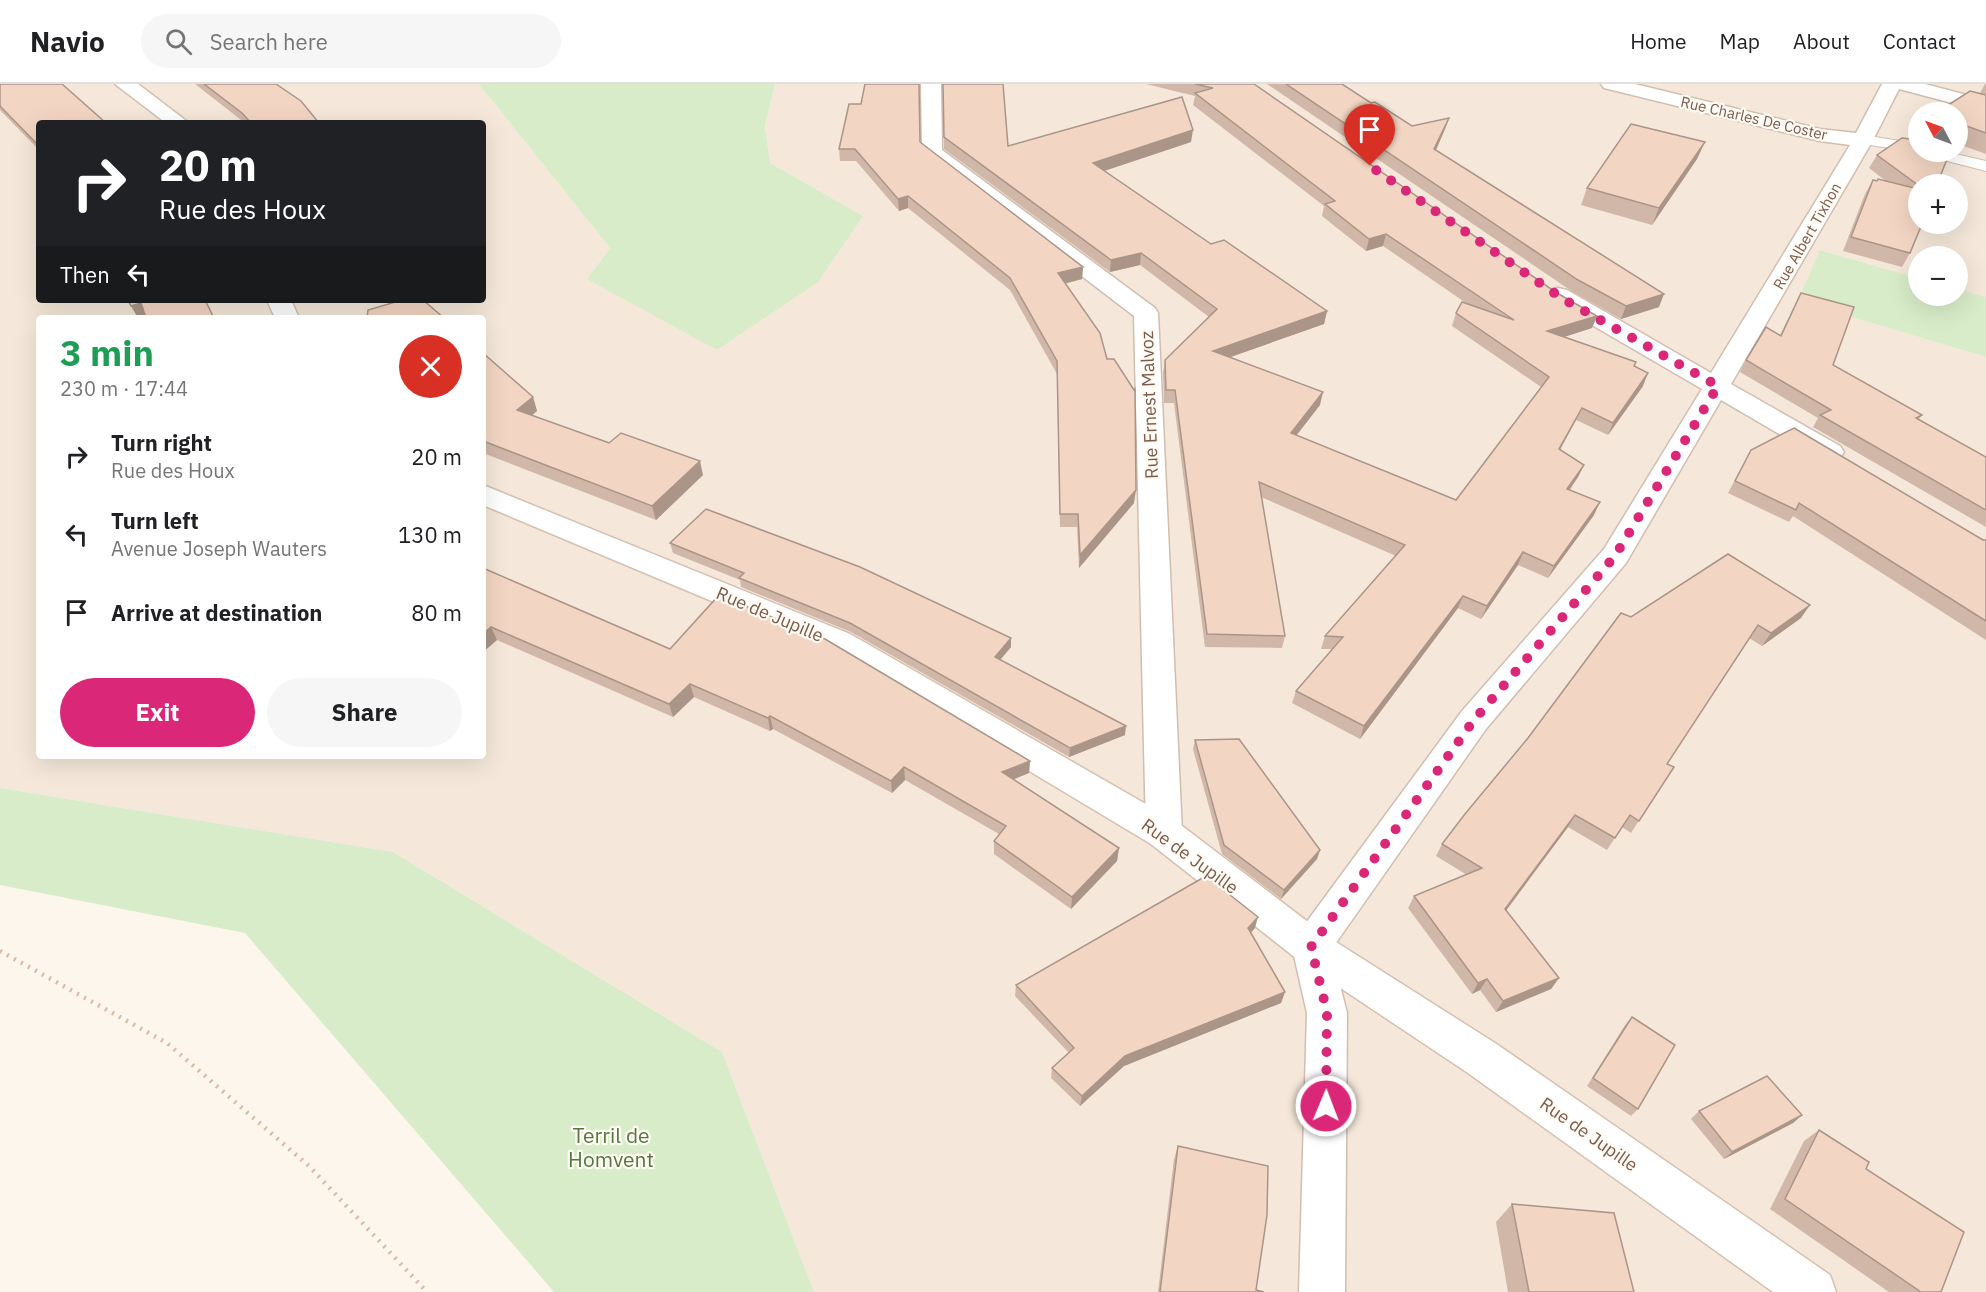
<!DOCTYPE html>
<html lang="en">
<head>
<meta charset="utf-8">
<style>
	:root { --surface:#fff; --page:#f6f6f6; --text:#202124; --muted:#757577; --line:#e0e0e0; --accent:#db2777 }
	body { margin:0; font-family:"IBM Plex Sans",sans-serif; background:var(--page); color:var(--text); height:100vh; display:flex; flex-direction:column; font-size:22px; white-space:nowrap }
	* { box-sizing:border-box; margin:0 }
	p { font-size:20px; color:var(--muted) }
	.icon { flex:none; width:33px; height:33px; fill:none; stroke:currentColor; stroke-width:2; stroke-linecap:round; stroke-linejoin:round }
	.map { position:relative; flex:1; overflow:hidden }
	.sheet { position:absolute; left:36px; top:231px; width:450px; height:444px; display:flex; flex-direction:column; background:var(--surface); border-radius:6px; box-shadow:0 6px 24px #0002 }
	.sheet>* { flex:none }
	.guide { position:absolute; left:36px; top:36px; width:450px; height:183px; border-radius:6px; box-shadow:0 6px 24px #0002; background:#202124; color:#fff; overflow:hidden }
	.needle { width:39px; rotate:311deg }
	.tools { position:absolute; left:1908px; top:18px; display:grid; gap:12px }
	.tools a { display:grid; place-items:center; width:60px; height:60px; border-radius:50%; background:var(--surface); box-shadow:0 6px 24px #0002; font-size:30px }
	.pin { position:absolute; display:grid; place-items:center; width:51px; height:51px; color:#fff; margin:-62px -26px; border-radius:50% 50% 50% 0; rotate:-45deg; box-shadow:0 0 6px #0007 }
	.pin .icon { rotate:45deg }
	.me { position:absolute; width:66px; margin:-33px; rotate:1deg; stroke-linejoin:round; filter:drop-shadow(0 0 4px #0008) }
	.turn { display:flex; align-items:center; gap:21px; height:126px; padding:0 24px; font-size:27px }
	.turn .icon { width:78px; height:78px; stroke-width:2.5 }
	.turn b { display:block; font-size:42px; line-height:51px }
	.then { display:flex; align-items:center; height:57px; padding:0 24px; background:#0003; gap:12px; font-size:22px }
	.round { display:grid; place-items:center; flex:none; width:63px; height:63px; border-radius:32px; background:var(--page) }
	.head { display:flex; align-items:center; justify-content:space-between; height:102px; padding:0 24px }
	h1 { font-size:36px; font-weight:700; line-height:45px; color:#1e9e55 }
	.button { display:flex; gap:12px; margin-top:auto; padding:12px 24px }
	.button a { flex:1; height:69px; border-radius:36px; background:var(--accent); color:#fff; font-size:24px; font-weight:700; line-height:69px; text-align:center }
	.button a+a { background:var(--page); color:var(--text) }
	ul { padding:0; list-style:none }
	li { display:flex; align-items:center; gap:18px; height:78px; padding:0 24px }
	li div { flex:1 }
	li b { display:block; font-size:22px }
	li em { font-style:normal }
	header { display:flex; align-items:center; gap:36px; box-sizing:border-box; height:84px; padding:0 30px; background:var(--surface); border-bottom:2px solid var(--line) }
	header strong { font-size:28px }
	nav { display:flex; gap:33px; margin-inline-start:auto; font-size:21px }
	.search { width:420px; height:54px; background:var(--page); display:flex; align-items:center; gap:15px; box-sizing:border-box; padding:0 21px; border-radius:33px; color:var(--muted); font-size:22px }
	.map>svg:first-child { display:block }
	.residential { fill:#f5e8da; fill-rule:evenodd }
	.green { fill:#d8ecc9 }
	.lines { fill:none; stroke-linecap:round; stroke-linejoin:round }
	.lane-casing { stroke:#d1beb0; stroke-width:2 }
	.street-casing { stroke:#d1beb0; stroke-width:3 }
	.secondary-casing { stroke:#d6c0b0; stroke-width:3 }
	.path { stroke:#d9b8a5; stroke-width:4.5; stroke-dasharray:2 6; stroke-linecap:butt }
	.lane { fill:#fff; fill-rule:evenodd }
	.street { fill:#fff; fill-rule:evenodd }
	.secondary { fill:#fff; fill-rule:evenodd }
	.wall { fill:#d1b7a8 }
	.shaded-wall { fill:#aa9588 }
	.building { fill:#f3d5c3; stroke:#aa9588; stroke-width:1.5 }
	.route { stroke:#db2777; stroke-width:10; stroke-dasharray:0 18 }
	.labels { text-anchor:middle; dominant-baseline:central; stroke-width:4.5; stroke-linejoin:round; paint-order:stroke }
	.far-street-label { font-size:15px; fill:#7a5c4d; stroke:#fffaf3 }
	.street-label { font-size:18px; fill:#7a5c4d; stroke:#fffaf3 }
	.near-park-label { font-size:21px; fill:#537a41; stroke:#fffaf3 }
</style>
</head>
<body>
<header>
<strong>Navio</strong>
<div class="search"><svg class="icon" aria-label="search" viewBox="0 0 24 24"><circle cx="10" cy="10" r="6"/><path d="M15 15l6 6"/></svg>Search here</div>
<nav><a>Home</a><a>Map</a><a>About</a><a>Contact</a></nav>
</header>
<div class="map">
<svg width="1986" height="1208" viewBox="0 0 1986 1208">
	<rect width="100%" height="100%" fill="#fdf6ec"/>
	<path class="residential" d="M 0,0 L 479,0 L 610,164 L 587,195 L 863,132 L 770,79 L 765,42 L 775,0 L 1986,0 L 1986,213 L 1958,205 L 1958,172 L 1918,172 L 1918,194 L 1821,166 L 1799,217 L 1986,273 L 1986,1208 L 814,1208 L 722,968 L 393,768 L 0,704 ZM 1918,28 L 1958,28 L 1958,68 L 1918,68 ZM 39,39 L 483,39 L 483,216 L 39,216 ZM 1918,100 L 1958,100 L 1958,140 L 1918,140 ZM 39,234 L 483,234 L 483,672 L 39,672 Z"/>
	<g class="green">
		<path d="M 479,0 L 775,0 L 765,42 L 770,79 L 863,132 L 818,198 L 717,266 L 587,195 L 610,164 Z"/>
		<path d="M 1820,166 L 1918,194 L 1918,212 L 1958,212 L 1958,205 L 1986,213 L 1986,273 L 1798,217 Z"/>
		<path d="M 0,704 L 393,768 L 722,968 L 814,1208 L 554,1208 L 245,849 L 0,801 Z"/>
	</g>
	<g class="lines">
		<g class="lane-casing">
			<path id="lane" d="M 1863,51 L 1918,60 L 1918,68 L 1947,68 L 1986,77 L 1986,87 L 1924,71 L 1922,69 L 1857,59 L 1855,56 Z"/>
		</g>
		<g class="street-casing">
			<g id="street">
				<path d="M 921,0 L 941,0 L 942,66 L 1155,224 L 1158,229 L 1182,749 L 1177,760 L 1164,764 L 1151,760 L 1146,749 L 1134,232 L 925,72 L 922,68 Z"/>
				<path d="M 1601,0 L 1635,0 L 1820,45 L 1856,49 L 1882,0 L 1925,0 L 1986,16 L 1986,28 L 1899,5 L 1873,56 L 1731,300 L 1840,362 L 1844,368 L 1840,374 L 1830,377 L 1820,374 L 1721,316 L 1626,479 L 1486,645 L 1331,866 L 1347,929 L 1345,1208 L 1299,1208 L 1307,929 L 1292,863 L 1297,851 L 1462,627 L 1604,465 L 1702,305 L 1549,216 L 1546,211 L 1549,206 L 1558,204 L 1567,206 L 1711,289 L 1850,61 L 1820,57 L 1604,4 Z"/>
			</g>
		</g>
		<g class="secondary-casing">
			<g id="secondary">
				<path d="M 115,0 L 138,0 L 189,39 L 166,39 Z"/>
				<path d="M 267,216 L 291,216 L 299,234 L 275,234 Z"/>
				<path d="M 483,401 L 850,550 L 1177,738 L 1325,851 L 1498,961 L 1830,1191 L 1836,1208 L 1773,1208 L 1468,989 L 1297,875 L 1151,760 L 828,566 L 483,421 Z"/>
			</g>
		</g>
		<path class="path" d="M 0,867 L 167,959 L 309,1082 L 427,1208"/>
		<use href="#lane" class="lane"/>
		<use href="#street" class="street"/>
		<use href="#secondary" class="secondary"/>
	</g>
	<g class="wall">
		<path d="M 0,0 L 39,39 L 39,66 L 0,26 Z"/>
		<path d="M 195,0 L 276,0 L 319,39 L 245,39 Z"/>
		<path d="M 943,0 L 1008,62 L 1191,58 L 1104,87 L 1211,160 L 1327,227 L 1324,240 L 1229,273 L 1320,321 L 1296,352 L 1456,416 L 1541,303 L 1452,242 L 1456,229 L 1469,221 L 1383,162 L 1366,167 L 1322,132 L 1324,122 L 1193,21 L 1195,12 L 1146,0 L 1254,0 L 1557,209 L 1597,232 L 1592,244 L 1564,253 L 1634,282 L 1643,302 L 1608,351 L 1576,336 L 1560,366 L 1584,381 L 1578,393 L 1570,406 L 1594,431 L 1548,494 L 1518,481 L 1481,535 L 1458,524 L 1360,655 L 1292,619 L 1296,607 L 1332,565 L 1321,565 L 1325,552 L 1396,472 L 1261,413 L 1285,552 L 1282,564 L 1205,563 L 1174,319 L 1164,319 L 1163,289 L 1165,276 L 1209,233 L 1140,181 L 1110,188 L 944,65 Z"/>
		<path d="M 1267,0 L 1342,0 L 1371,19 L 1412,42 L 1449,34 L 1445,45 L 1436,66 L 1659,223 L 1621,235 L 1573,208 Z"/>
		<path d="M 1985,0 L 1986,0 L 1986,70 L 1958,60 L 1958,28 L 1980,9 Z"/>
		<path d="M 861,20 L 920,58 L 1083,183 L 1082,195 L 1065,200 L 1134,419 L 1079,484 L 1077,443 L 1060,443 L 1057,290 L 1010,206 L 908,124 L 899,127 L 856,77 L 840,77 L 839,65 Z"/>
		<path d="M 1918,43 L 1918,140 L 1910,169 L 1902,183 L 1843,167 L 1865,110 L 1873,96 L 1877,97 L 1886,97 L 1869,84 L 1877,71 L 1912,55 Z"/>
		<path d="M 1697,75 L 1652,141 L 1581,121 L 1587,104 Z"/>
		<path d="M 1801,209 L 1833,281 L 1922,331 L 1918,336 L 1986,373 L 1986,443 L 1813,343 L 1818,334 L 1740,288 L 1746,276 L 1780,251 Z"/>
		<path d="M 483,269 L 533,313 L 537,327 L 532,331 L 703,391 L 656,436 L 483,369 Z"/>
		<path d="M 1751,366 L 1986,456 L 1986,556 L 1793,432 L 1789,438 L 1728,409 Z"/>
		<path d="M 670,459 L 1011,563 L 1000,576 L 1125,651 L 1069,673 L 851,548 L 741,503 L 740,496 L 673,469 Z"/>
		<path d="M 483,484 L 670,565 L 1030,677 L 1029,689 L 1014,695 L 1119,764 L 1117,777 L 1071,825 L 994,770 L 994,757 L 999,750 L 905,696 L 892,709 L 773,645 L 770,647 L 694,613 L 673,633 L 497,556 L 483,568 Z"/>
		<path d="M 1631,533 L 1801,534 L 1762,562 L 1749,554 L 1667,680 L 1674,683 L 1631,749 L 1622,743 L 1607,766 L 1568,743 L 1506,827 L 1559,894 L 1551,905 L 1496,928 L 1480,906 L 1472,910 L 1408,824 L 1414,812 L 1467,791 L 1436,772 L 1442,760 Z"/>
		<path d="M 1195,656 L 1320,766 L 1317,775 L 1281,815 L 1222,770 L 1193,665 Z"/>
		<path d="M 1255,844 L 1251,848 L 1285,908 L 1281,919 L 1124,982 L 1080,1022 L 1051,994 L 1052,984 L 1069,969 L 1015,912 L 1016,901 Z"/>
		<path d="M 1632,933 L 1638,1025 L 1631,1032 L 1587,1002 L 1625,941 Z"/>
		<path d="M 1699,1027 L 1802,1031 L 1793,1039 L 1724,1075 L 1691,1035 Z"/>
		<path d="M 1819,1046 L 1941,1208 L 1889,1208 L 1770,1125 L 1804,1057 Z"/>
		<path d="M 1178,1062 L 1256,1206 L 1264,1208 L 1158,1208 L 1174,1075 Z"/>
		<path d="M 1512,1120 L 1634,1208 L 1508,1208 L 1496,1138 Z"/>
	</g>
	<g class="shaded-wall">
		<path d="M 1449,34 L 1445,45 L 1431,77 L 1434,65 Z"/>
		<path d="M 1193,46 L 1191,58 L 1092,91 L 1093,79 Z"/>
		<path d="M 1705,58 L 1697,75 L 1652,141 L 1659,124 Z"/>
		<path d="M 908,112 L 908,124 L 899,127 L 898,115 Z"/>
		<path d="M 1386,150 L 1383,162 L 1366,167 L 1369,155 Z"/>
		<path d="M 1141,169 L 1140,181 L 1110,188 L 1111,176 Z"/>
		<path d="M 1083,183 L 1082,195 L 1058,201 L 1058,189 Z"/>
		<path d="M 1664,210 L 1659,223 L 1621,235 L 1626,222 Z"/>
		<path d="M 387,216 L 402,216 L 389,220 Z"/>
		<path d="M 141,219 L 148,231 L 138,234 L 131,222 Z"/>
		<path d="M 1327,227 L 1324,240 L 1211,280 L 1213,267 Z"/>
		<path d="M 1597,232 L 1592,244 L 1542,260 L 1547,247 Z"/>
		<path d="M 1648,289 L 1643,302 L 1608,351 L 1613,339 Z"/>
		<path d="M 1323,308 L 1320,321 L 1288,362 L 1291,349 Z"/>
		<path d="M 533,313 L 537,327 L 522,340 L 517,326 Z"/>
		<path d="M 1582,324 L 1576,336 L 1553,378 L 1559,365 Z"/>
		<path d="M 700,377 L 703,391 L 656,436 L 652,422 Z"/>
		<path d="M 1584,381 L 1578,393 L 1561,417 L 1567,405 Z"/>
		<path d="M 1136,406 L 1134,419 L 1079,484 L 1080,471 Z"/>
		<path d="M 1600,418 L 1594,431 L 1548,494 L 1554,482 Z"/>
		<path d="M 1523,468 L 1518,481 L 1481,535 L 1487,522 Z"/>
		<path d="M 1463,512 L 1458,524 L 1360,655 L 1364,642 Z"/>
		<path d="M 1810,521 L 1801,534 L 1762,562 L 1771,549 Z"/>
		<path d="M 491,543 L 497,556 L 483,568 L 483,550 Z"/>
		<path d="M 1011,554 L 1011,563 L 995,582 L 995,573 Z"/>
		<path d="M 690,600 L 694,613 L 673,633 L 669,620 Z"/>
		<path d="M 770,632 L 773,645 L 770,647 L 768,634 Z"/>
		<path d="M 1126,642 L 1125,651 L 1069,673 L 1070,664 Z"/>
		<path d="M 1030,677 L 1029,689 L 1002,700 L 1002,688 Z"/>
		<path d="M 904,683 L 905,696 L 892,709 L 891,697 Z"/>
		<path d="M 1575,731 L 1568,743 L 1498,837 L 1505,825 Z"/>
		<path d="M 1119,764 L 1117,777 L 1071,825 L 1072,813 Z"/>
		<path d="M 1320,766 L 1317,775 L 1281,815 L 1284,806 Z"/>
		<path d="M 1258,833 L 1255,844 L 1245,855 L 1248,844 Z"/>
		<path d="M 1559,894 L 1551,905 L 1496,928 L 1503,917 Z"/>
		<path d="M 1487,895 L 1480,906 L 1472,910 L 1478,899 Z"/>
		<path d="M 1285,908 L 1281,919 L 1124,982 L 1080,1022 L 1082,1012 L 1125,972 Z"/>
		<path d="M 1802,1031 L 1793,1039 L 1724,1075 L 1732,1068 Z"/>
	</g>
	<g class="building">
		<path d="M 0,0 L 62,0 L 106,39 L 39,39 L 39,62 L 0,22 Z"/>
		<path d="M 204,0 L 276,0 L 301,17 L 319,39 L 251,39 L 242,29 Z"/>
		<path d="M 865,0 L 919,0 L 920,58 L 1083,183 L 1058,189 L 1100,249 L 1107,275 L 1114,275 L 1134,306 L 1135,305 L 1136,406 L 1080,471 L 1078,430 L 1060,430 L 1057,277 L 1010,194 L 908,112 L 898,115 L 855,65 L 839,65 L 849,20 L 861,20 Z"/>
		<path d="M 943,0 L 1003,0 L 1008,62 L 1182,13 L 1193,46 L 1093,79 L 1211,160 L 1224,156 L 1327,227 L 1213,267 L 1323,308 L 1291,349 L 1456,416 L 1549,293 L 1456,229 L 1462,218 L 1514,236 L 1386,150 L 1369,155 L 1325,120 L 1335,117 L 1195,9 L 1213,4 L 1195,0 L 1254,0 L 1557,209 L 1597,232 L 1547,247 L 1636,278 L 1634,282 L 1648,289 L 1613,339 L 1582,324 L 1559,365 L 1584,381 L 1567,405 L 1600,418 L 1554,482 L 1523,468 L 1487,522 L 1463,512 L 1364,642 L 1296,607 L 1343,553 L 1325,552 L 1405,461 L 1259,398 L 1285,552 L 1207,550 L 1175,306 L 1166,306 L 1165,276 L 1217,225 L 1141,169 L 1111,176 L 944,53 Z"/>
		<path d="M 1286,0 L 1342,0 L 1371,19 L 1375,18 L 1412,42 L 1449,34 L 1434,65 L 1664,210 L 1626,222 L 1578,196 Z"/>
		<path d="M 1970,7 L 1986,11 L 1986,49 L 1961,40 L 1958,49 L 1958,28 L 1937,28 Z"/>
		<path d="M 1631,40 L 1705,58 L 1659,124 L 1587,104 Z"/>
		<path d="M 1902,54 L 1918,56 L 1918,68 L 1950,68 L 1937,100 L 1918,101 L 1877,71 Z"/>
		<path d="M 1878,95 L 1918,105 L 1918,140 L 1922,140 L 1910,169 L 1851,153 L 1873,96 L 1877,97 Z"/>
		<path d="M 1801,209 L 1854,223 L 1833,281 L 1922,331 L 1916,334 L 1986,373 L 1986,426 L 1820,331 L 1831,326 L 1746,276 L 1766,243 L 1781,252 Z"/>
		<path d="M 128,216 L 205,216 L 214,234 L 146,234 L 141,219 L 131,222 Z"/>
		<path d="M 402,216 L 423,216 L 444,234 L 367,234 L 368,226 Z"/>
		<path d="M 483,269 L 533,313 L 517,326 L 609,359 L 621,349 L 700,377 L 652,422 L 483,357 Z"/>
		<path d="M 1794,344 L 1983,456 L 1986,456 L 1986,537 L 1799,419 L 1796,426 L 1735,397 L 1751,366 Z"/>
		<path d="M 706,425 L 860,483 L 1011,554 L 995,573 L 1126,642 L 1070,664 L 850,539 L 739,494 L 744,489 L 670,459 Z"/>
		<path d="M 1728,470 L 1810,521 L 1771,549 L 1758,541 L 1667,680 L 1674,683 L 1639,737 L 1630,731 L 1615,754 L 1575,731 L 1505,825 L 1559,894 L 1503,917 L 1487,895 L 1478,899 L 1414,812 L 1482,784 L 1442,760 L 1465,730 L 1528,654 L 1621,529 L 1631,533 Z"/>
		<path d="M 483,484 L 670,565 L 719,511 L 825,555 L 1030,677 L 1002,688 L 1119,764 L 1072,813 L 994,757 L 1006,742 L 904,683 L 891,697 L 770,632 L 768,634 L 690,600 L 669,620 L 491,543 L 483,550 Z"/>
		<path d="M 1239,655 L 1320,766 L 1284,806 L 1224,761 L 1195,656 Z"/>
		<path d="M 1206,792 L 1258,833 L 1248,844 L 1285,908 L 1125,972 L 1082,1012 L 1052,984 L 1074,964 L 1016,901 Z"/>
		<path d="M 1632,933 L 1675,961 L 1638,1025 L 1593,994 Z"/>
		<path d="M 1767,992 L 1802,1031 L 1732,1068 L 1699,1027 Z"/>
		<path d="M 1819,1046 L 1869,1078 L 1866,1085 L 1964,1148 L 1941,1208 L 1921,1208 L 1785,1115 Z"/>
		<path d="M 1178,1062 L 1268,1082 L 1267,1131 L 1256,1206 L 1264,1208 L 1160,1208 Z"/>
		<path d="M 1512,1120 L 1614,1129 L 1634,1208 L 1529,1208 Z"/>
	</g>
	<g class="lines">
		<path class="route" d="M 1326,1022 L 1327,928 L 1311,863 L 1474,636 L 1615,472 L 1718,302 L 1563,215 L 1370,82"/>
	</g>
	<g class="labels">
		<g class="far-street-label">
			<text transform="translate(1754 34) rotate(13)">Rue Charles De Coster</text>
			<text transform="translate(1807 152) rotate(-60)">Rue Albert Tixhon</text>
		</g>
		<g class="street-label">
			<text transform="translate(1149 321) rotate(-92)">Rue Ernest Malvoz</text>
			<text transform="translate(770 530) rotate(23)">Rue de Jupille</text>
			<text transform="translate(1190 772) rotate(36)">Rue de Jupille</text>
			<text transform="translate(1589 1050) rotate(35)">Rue de Jupille</text>
		</g>
		<g class="near-park-label">
			<text x="611" y="1051">Terril de<tspan x="611" dy="24">Homvent</tspan></text>
		</g>
	</g>
</svg>
<div class="tools">
<a><svg class="needle" viewBox="-14 -14 28 28"><path d="M0-13l5 13h-10z" fill="#e53935"/><path d="M0 13l5-13h-10z" fill="#757577"/></svg></a>
<a>+</a>
<a>−</a>
</div>
<div class="pin" style="left:1370px;top:82px;background:#d93025"><svg class="icon" aria-label="arrive" viewBox="0 0 24 24"><path d="M6 21V4h12l-3 4 3 4H6"/></svg></div>
<svg class="me" style="left:1326px;top:1022px" viewBox="-20 -20 40 40"><circle r="17" fill="#db2777" stroke="#fff" stroke-width="3"/><path d="M0-11L8 9 0 5-8 9z" fill="#fff"/></svg>
<div class="guide">
<div class="turn"><svg class="icon" aria-label="right" viewBox="0 0 24 24"><path d="M7 20v-9h11M14 6l5 5-5 5"/></svg><div><b>20 m</b>Rue des Houx</div></div>
<div class="then">Then<svg class="icon" aria-label="left" viewBox="0 0 24 24"><path d="M17 20v-9H6M10 6l-5 5 5 5"/></svg></div>
</div>
<section class="sheet">
<div class="head"><div><h1>3 min</h1><p>230 m · 17:44</p></div><a class="round" style="background:#d93025;color:#fff"><svg class="icon" aria-label="close" viewBox="0 0 24 24"><path d="M6 6l12 12M18 6L6 18"/></svg></a></div>
<ul>
<li><svg class="icon" aria-label="right" viewBox="0 0 24 24"><path d="M7 20v-9h11M14 6l5 5-5 5"/></svg><div><b>Turn right</b><p>Rue des Houx</p></div><em>20 m</em></li>
<li><svg class="icon" aria-label="left" viewBox="0 0 24 24"><path d="M17 20v-9H6M10 6l-5 5 5 5"/></svg><div><b>Turn left</b><p>Avenue Joseph Wauters</p></div><em>130 m</em></li>
<li><svg class="icon" aria-label="arrive" viewBox="0 0 24 24"><path d="M6 21V4h12l-3 4 3 4H6"/></svg><div><b>Arrive at destination</b></div><em>80 m</em></li>
</ul>
<div class="button"><a>Exit</a><a>Share</a></div>
</section>
</div>
</body>
</html>
